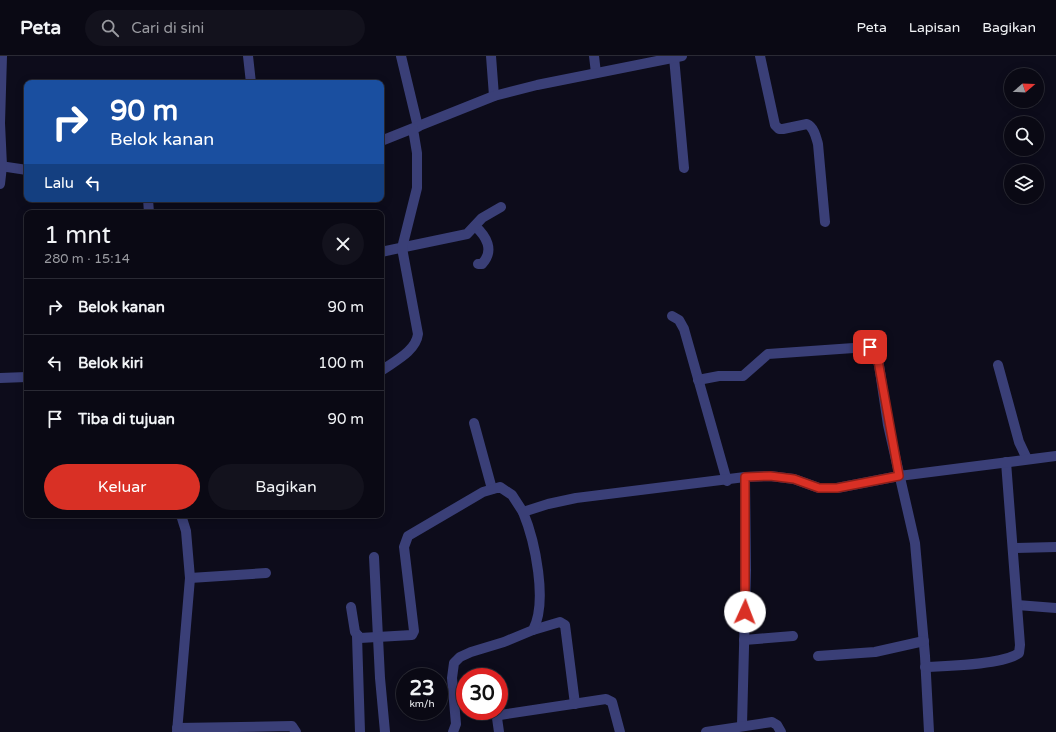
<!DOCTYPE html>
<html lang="id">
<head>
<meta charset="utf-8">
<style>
	:root { --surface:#0a0914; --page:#13121d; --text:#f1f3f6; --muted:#999aa0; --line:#2a2a34; --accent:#d93025 }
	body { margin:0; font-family:"Varela Round",sans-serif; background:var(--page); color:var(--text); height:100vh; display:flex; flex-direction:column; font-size:15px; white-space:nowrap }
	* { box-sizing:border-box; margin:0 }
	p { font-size:13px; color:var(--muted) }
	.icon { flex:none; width:22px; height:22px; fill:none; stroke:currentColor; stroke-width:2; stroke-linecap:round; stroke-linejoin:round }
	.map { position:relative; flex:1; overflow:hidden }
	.side { position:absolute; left:24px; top:154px; width:360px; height:308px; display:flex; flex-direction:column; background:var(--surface); border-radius:8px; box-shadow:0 2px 10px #0003,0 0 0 1px var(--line) }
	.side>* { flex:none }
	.guide { position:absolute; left:24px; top:24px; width:360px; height:122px; border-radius:8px; box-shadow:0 2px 10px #0003,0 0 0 1px var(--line); background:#1a4fa0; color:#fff; overflow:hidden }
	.needle { width:26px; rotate:71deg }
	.controls { position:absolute; left:1004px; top:12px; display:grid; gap:8px }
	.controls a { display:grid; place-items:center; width:40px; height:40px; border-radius:50%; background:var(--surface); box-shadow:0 2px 10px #0003,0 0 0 1px var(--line); font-size:20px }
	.speed { position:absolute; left:396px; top:612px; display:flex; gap:8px; font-size:20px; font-weight:700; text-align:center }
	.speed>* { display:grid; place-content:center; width:52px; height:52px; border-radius:50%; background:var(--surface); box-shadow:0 2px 10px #0003,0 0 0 1px var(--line); line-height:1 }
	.speed small { font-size:10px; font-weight:400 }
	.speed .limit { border:6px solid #d22; background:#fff; color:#111 }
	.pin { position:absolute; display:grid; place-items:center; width:34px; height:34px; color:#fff; margin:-17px; border-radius:8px; box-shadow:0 2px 6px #0006 }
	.me { position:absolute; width:44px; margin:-22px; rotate:2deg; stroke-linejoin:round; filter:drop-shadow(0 0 3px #0008) }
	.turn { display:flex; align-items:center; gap:14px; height:84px; padding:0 20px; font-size:18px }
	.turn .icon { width:52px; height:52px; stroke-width:2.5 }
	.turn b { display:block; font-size:28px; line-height:34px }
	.then { display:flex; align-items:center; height:38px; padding:0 20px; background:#0003; gap:8px; font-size:15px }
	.round { display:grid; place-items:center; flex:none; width:42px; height:42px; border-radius:21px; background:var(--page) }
	.overview { display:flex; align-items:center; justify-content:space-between; height:68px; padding:0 20px }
	h1 { font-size:24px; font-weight:600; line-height:30px }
	.action { display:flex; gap:8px; margin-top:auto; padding:8px 20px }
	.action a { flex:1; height:46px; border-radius:24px; background:var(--accent); color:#fff; font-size:16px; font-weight:600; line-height:46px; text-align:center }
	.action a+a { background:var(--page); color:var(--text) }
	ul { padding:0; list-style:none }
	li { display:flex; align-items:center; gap:12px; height:56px; padding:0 20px; border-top:1px solid var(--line) }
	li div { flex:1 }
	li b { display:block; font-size:15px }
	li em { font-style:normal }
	header { display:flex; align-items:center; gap:24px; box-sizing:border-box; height:56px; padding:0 20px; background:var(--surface); border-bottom:1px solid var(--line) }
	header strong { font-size:19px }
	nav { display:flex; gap:22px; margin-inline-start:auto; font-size:14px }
	.search { width:280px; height:36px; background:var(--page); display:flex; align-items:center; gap:10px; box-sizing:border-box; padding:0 14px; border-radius:22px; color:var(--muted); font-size:15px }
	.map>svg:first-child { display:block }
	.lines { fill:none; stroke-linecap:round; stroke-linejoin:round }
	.minor { stroke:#3a3f77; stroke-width:10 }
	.route-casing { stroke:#8d1f18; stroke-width:10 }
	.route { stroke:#d93025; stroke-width:7 }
</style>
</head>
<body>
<header>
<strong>Peta</strong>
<div class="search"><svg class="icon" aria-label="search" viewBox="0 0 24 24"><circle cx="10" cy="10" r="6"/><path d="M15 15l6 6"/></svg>Cari di sini</div>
<nav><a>Peta</a><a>Lapisan</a><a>Bagikan</a></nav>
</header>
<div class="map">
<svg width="1056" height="676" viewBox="0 0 1056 676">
	<rect width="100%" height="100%" fill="#0d0c1b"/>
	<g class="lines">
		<g class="minor">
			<path d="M 248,0 L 251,27"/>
			<path d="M 401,0 L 418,71"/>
			<path d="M 491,0 L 494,40"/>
			<path d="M 594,0 L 596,17"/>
			<path d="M 760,0 L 775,69 L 779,73 L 783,73 L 807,68 C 814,71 816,81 818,88 L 825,166"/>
			<path d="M 674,1 L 684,112"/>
			<path d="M 381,85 L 494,40 L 537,29 L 682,0"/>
			<path d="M 0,110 L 27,114"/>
			<path d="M 0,128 L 2,110 L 0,67 L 2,0"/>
			<path d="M 148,143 L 149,157"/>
			<path d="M 475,170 C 486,180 495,194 482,208 L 478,208"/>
			<path d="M 381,196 L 467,178 L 482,162 L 501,151"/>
			<path d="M 672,260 L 679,264 L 684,273 L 727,425"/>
			<path d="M 998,309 L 1019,386 L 1027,403"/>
			<path d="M 381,315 C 395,305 416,295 418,278 L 402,192 L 417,132 L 417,97 L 413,73"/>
			<path d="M 0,322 L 27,321"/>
			<path d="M 698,324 L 719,320 L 743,320 L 768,298 L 868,291 L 874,293 L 879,309 L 888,369 L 915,487 L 925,600 L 929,676"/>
			<path d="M 474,367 L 492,433"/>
			<path d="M 1013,492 L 1056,491"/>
			<path d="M 374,501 L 380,622 L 385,676"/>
			<path d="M 190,522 L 266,517"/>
			<path d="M 1017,549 L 1056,552"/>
			<path d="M 351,551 L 355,576 L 360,582 L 412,579 L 414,575 L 404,491 L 408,480 L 483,436 L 500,431 L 512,439 L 523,456"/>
			<path d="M 533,574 L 560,566 L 565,569 L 575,648"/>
			<path d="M 357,580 L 360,676"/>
			<path d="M 744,584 L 793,580"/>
			<path d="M 818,600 L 875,596 L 924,585"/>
			<path d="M 925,611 C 946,610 1004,609 1019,597 L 1020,589 L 1006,406"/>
			<path d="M 742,669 L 746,514 L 745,421"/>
			<path d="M 177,672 L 292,670 L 296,676"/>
			<path d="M 177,676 L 190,522 L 186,475 L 181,459"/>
			<path d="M 453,676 L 456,668 L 452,622 L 454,607 L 460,601 L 471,596 L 504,586 L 533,574 C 548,546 535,485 523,456 L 548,448 L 576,442 L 745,421 L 770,420 L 794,423 L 819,432 L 837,432 L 899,420 L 1056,400"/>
			<path d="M 499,676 L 497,662 L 500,659 L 606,643 L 612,646 L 620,676"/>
			<path d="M 706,676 L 772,666 L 777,669 L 781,676"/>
		</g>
	</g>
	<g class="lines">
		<g class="route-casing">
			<path id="route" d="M 745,556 L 745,421 L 770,420 L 794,423 L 819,432 L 837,432 L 899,420 L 877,299 L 874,293 L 870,291"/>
		</g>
		<use href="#route" class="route"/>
	</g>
</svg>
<div class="controls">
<a><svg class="needle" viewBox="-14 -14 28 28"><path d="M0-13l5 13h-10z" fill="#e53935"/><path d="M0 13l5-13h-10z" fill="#999aa0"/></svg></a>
<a><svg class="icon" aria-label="search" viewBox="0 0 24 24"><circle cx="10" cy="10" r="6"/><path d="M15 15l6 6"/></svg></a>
<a><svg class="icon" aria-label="layers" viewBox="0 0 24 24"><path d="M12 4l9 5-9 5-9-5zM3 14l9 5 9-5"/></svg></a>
</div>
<div class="speed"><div>23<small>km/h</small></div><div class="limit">30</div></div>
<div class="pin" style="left:870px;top:291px;background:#d93025"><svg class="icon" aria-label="arrive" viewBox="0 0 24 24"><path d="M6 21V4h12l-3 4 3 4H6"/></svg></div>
<svg class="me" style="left:745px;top:556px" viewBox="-20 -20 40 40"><circle r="19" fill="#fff"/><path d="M0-13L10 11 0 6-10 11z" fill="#d93025"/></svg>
<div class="guide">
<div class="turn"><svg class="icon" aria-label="right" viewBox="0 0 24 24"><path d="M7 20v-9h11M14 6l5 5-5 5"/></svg><div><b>90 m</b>Belok kanan</div></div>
<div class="then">Lalu<svg class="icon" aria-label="left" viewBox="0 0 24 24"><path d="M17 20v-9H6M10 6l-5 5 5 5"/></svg></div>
</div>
<section class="side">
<div class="overview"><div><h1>1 mnt</h1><p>280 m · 15:14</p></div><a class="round"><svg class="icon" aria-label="close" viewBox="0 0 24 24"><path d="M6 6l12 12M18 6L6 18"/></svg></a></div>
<ul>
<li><svg class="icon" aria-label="right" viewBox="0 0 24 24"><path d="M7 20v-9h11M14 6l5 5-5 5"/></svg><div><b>Belok kanan</b></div><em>90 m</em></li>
<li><svg class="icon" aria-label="left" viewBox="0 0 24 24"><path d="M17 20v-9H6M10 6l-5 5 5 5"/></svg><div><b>Belok kiri</b></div><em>100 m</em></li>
<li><svg class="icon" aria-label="arrive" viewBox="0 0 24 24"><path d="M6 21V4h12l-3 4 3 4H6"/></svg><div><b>Tiba di tujuan</b></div><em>90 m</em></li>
</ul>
<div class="action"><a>Keluar</a><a>Bagikan</a></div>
</section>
</div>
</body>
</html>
